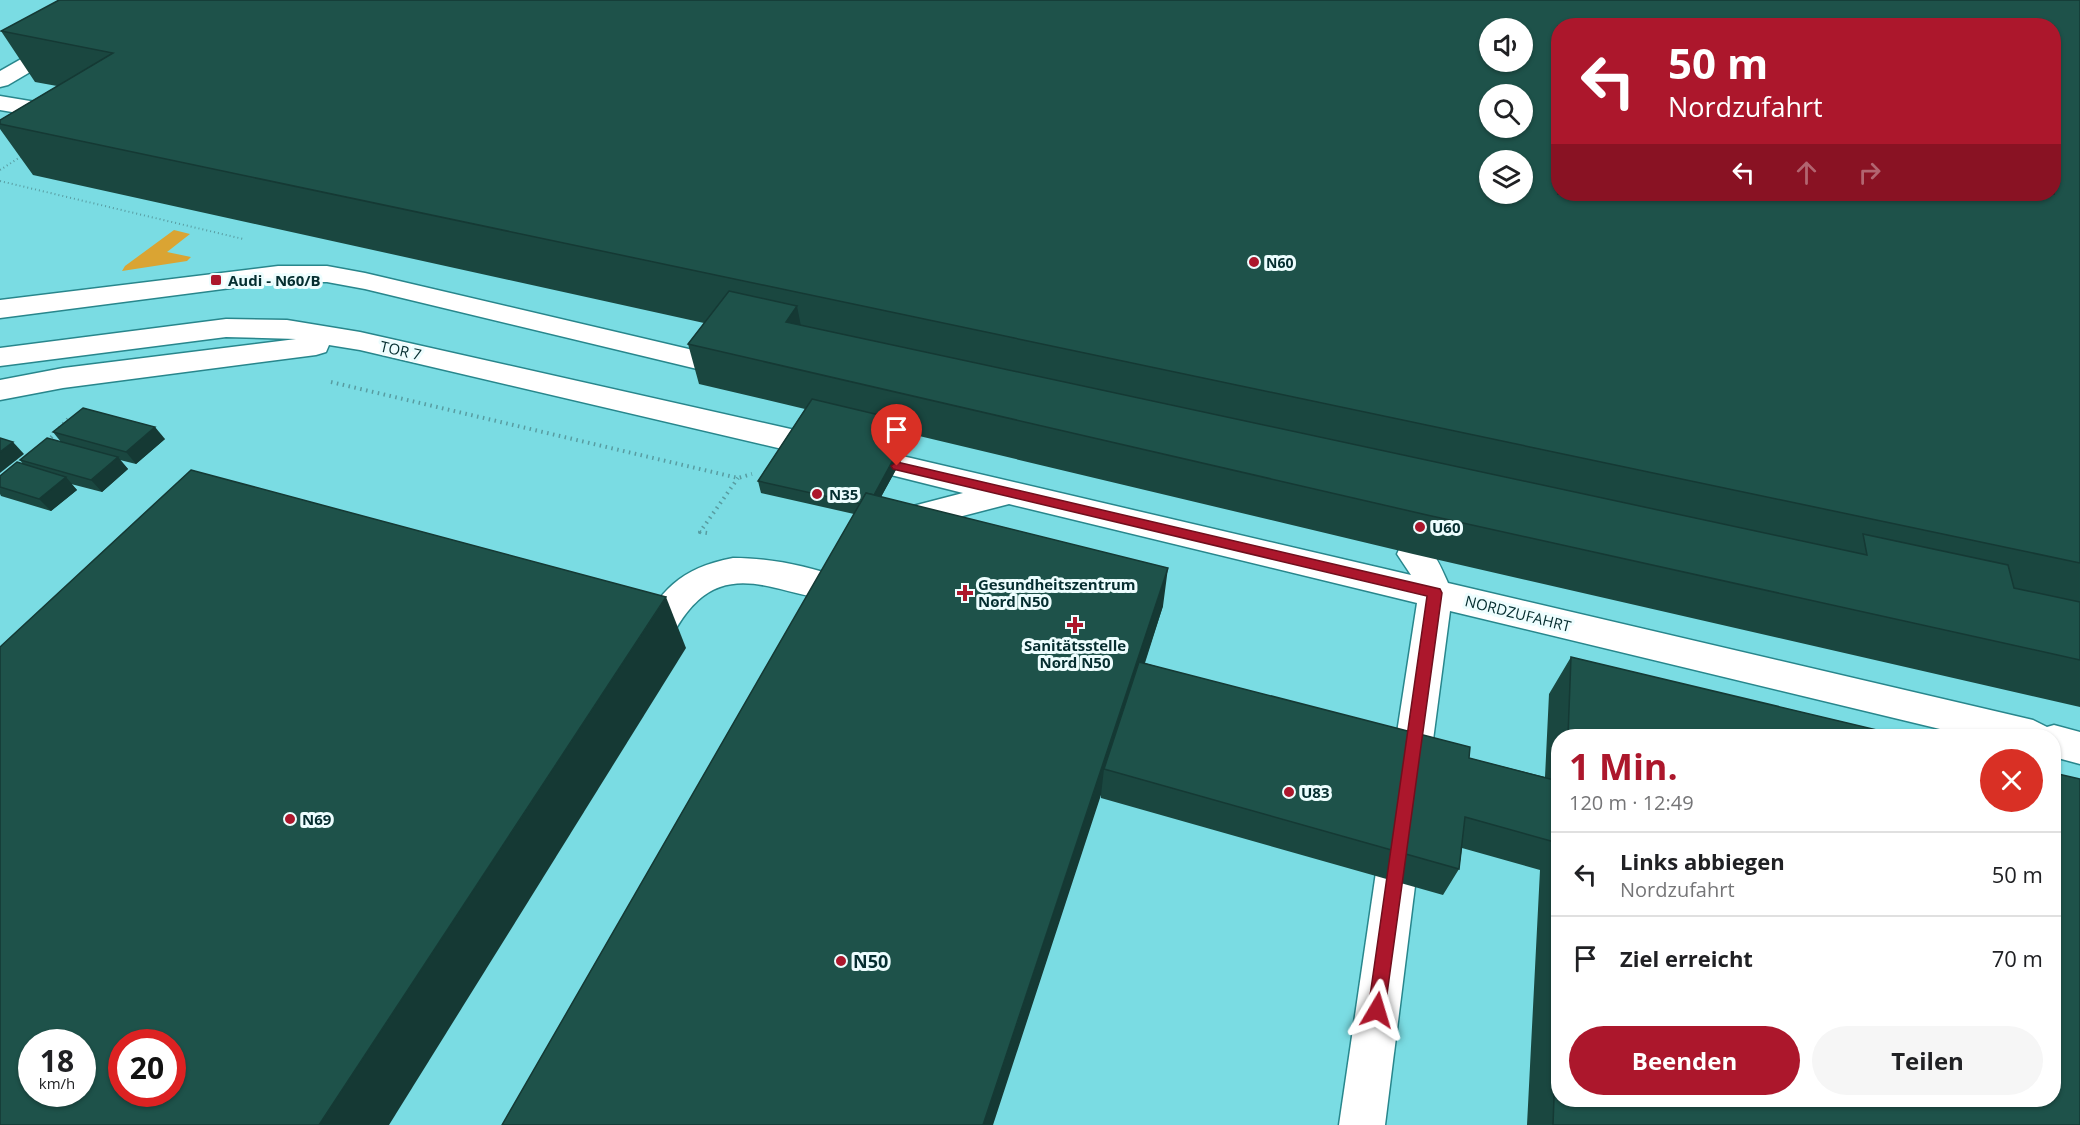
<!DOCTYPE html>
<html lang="de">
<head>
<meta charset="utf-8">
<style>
	:root { --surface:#fff; --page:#f6f6f6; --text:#202124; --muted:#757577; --line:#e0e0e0; --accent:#ac172c }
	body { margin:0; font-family:"Open Sans",sans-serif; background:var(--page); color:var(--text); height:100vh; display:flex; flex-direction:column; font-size:22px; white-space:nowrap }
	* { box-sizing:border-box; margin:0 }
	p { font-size:20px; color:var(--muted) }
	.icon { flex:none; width:33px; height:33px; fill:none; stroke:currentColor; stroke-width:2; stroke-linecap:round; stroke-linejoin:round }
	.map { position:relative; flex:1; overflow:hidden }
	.side { position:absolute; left:1551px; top:729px; width:510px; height:378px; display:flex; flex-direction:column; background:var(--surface); border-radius:24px; box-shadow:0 2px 4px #0004 }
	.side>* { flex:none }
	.banner { position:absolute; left:1551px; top:18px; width:510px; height:183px; border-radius:24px; box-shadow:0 2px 4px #0004; background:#ac172c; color:#fff; overflow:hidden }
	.controls { position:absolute; left:1479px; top:18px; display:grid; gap:12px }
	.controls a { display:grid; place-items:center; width:54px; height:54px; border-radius:50%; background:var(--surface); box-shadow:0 2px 4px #0004; font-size:30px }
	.speed { position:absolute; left:18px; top:1029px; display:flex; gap:12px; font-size:30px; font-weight:700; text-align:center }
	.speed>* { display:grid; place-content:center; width:78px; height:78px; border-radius:50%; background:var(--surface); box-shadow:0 2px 4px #0004; line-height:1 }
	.speed small { font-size:15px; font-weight:400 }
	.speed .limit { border:9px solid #d22; background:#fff; color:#111 }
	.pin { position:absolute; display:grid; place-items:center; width:51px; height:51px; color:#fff; margin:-62px -26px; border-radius:50% 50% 50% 0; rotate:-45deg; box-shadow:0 0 6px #0007 }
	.pin .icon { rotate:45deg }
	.me { position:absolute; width:66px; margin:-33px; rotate:7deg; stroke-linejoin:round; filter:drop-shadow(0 0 4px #0008) }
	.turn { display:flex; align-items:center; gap:21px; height:126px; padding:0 18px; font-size:27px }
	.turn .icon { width:78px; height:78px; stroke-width:2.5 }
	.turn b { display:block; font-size:42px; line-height:51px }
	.lanes { display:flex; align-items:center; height:57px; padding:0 18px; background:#0003; justify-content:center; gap:30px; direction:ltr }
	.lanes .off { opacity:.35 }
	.round { display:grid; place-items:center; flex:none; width:63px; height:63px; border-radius:32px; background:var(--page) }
	.headline { display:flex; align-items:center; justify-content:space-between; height:102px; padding:0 18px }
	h1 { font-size:36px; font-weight:700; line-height:45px; color:var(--accent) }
	.button { display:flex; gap:12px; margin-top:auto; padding:12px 18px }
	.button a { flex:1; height:69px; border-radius:36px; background:var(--accent); color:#fff; font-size:24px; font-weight:700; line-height:69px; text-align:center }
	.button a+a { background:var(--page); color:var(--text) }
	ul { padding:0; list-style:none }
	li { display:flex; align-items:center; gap:18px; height:84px; padding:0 18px; border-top:2px solid var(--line) }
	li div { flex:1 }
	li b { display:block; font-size:22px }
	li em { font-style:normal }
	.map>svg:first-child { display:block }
	.built { fill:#7adce3; fill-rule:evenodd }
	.green { fill:#daa433 }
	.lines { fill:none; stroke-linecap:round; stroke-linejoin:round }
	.minor-casing { stroke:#28868c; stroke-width:3 }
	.path-far1 { stroke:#589ca1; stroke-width:2; stroke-dasharray:1 3; stroke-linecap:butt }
	.path { stroke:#589ca1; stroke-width:4; stroke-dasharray:1.5 4.5; stroke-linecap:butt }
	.minor { fill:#fff; fill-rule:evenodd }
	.wall { fill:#1a4740 }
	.shaded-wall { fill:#153934 }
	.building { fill:#1e524a; stroke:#153934; stroke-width:1.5; fill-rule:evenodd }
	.route { fill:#ac172c; stroke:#700f1d; stroke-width:1.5 }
	.poi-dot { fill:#ac172c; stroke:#edfdfe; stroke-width:2 }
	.labels { text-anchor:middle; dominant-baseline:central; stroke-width:6; stroke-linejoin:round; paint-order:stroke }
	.far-poi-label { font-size:14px; font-weight:bold; fill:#052d2f; stroke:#edfdfe; text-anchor:start }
	.poi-label { font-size:15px; font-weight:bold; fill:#052d2f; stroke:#edfdfe; text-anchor:start }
	.street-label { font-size:15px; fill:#052d2f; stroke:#edfdfe }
	.near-poi-label { font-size:18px; font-weight:bold; fill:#052d2f; stroke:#edfdfe; text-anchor:start }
</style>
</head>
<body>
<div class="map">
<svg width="2080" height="1125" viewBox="0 0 2080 1125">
	<rect width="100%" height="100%" fill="#92e9ef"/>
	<path class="built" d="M 0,0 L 2080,0 L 2080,1125 L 0,1125 ZM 1558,26 L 2054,26 L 2054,194 L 1558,194 ZM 1490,28 L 1522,28 L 1522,62 L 1490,62 ZM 1490,94 L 1522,94 L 1522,128 L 1490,128 ZM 1490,160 L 1522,160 L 1522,194 L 1490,194 ZM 1558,736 L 2054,736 L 2054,1100 L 1558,1100 ZM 32,1042 L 82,1042 L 82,1094 L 32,1094 ZM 122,1042 L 172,1042 L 172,1094 L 122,1094 Z"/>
	<path class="green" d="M 174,230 L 190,234 L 167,252 L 191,257 L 187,261 L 122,271 L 125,266 Z"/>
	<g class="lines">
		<g class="minor-casing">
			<g id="minor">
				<path d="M 125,0 L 149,0 L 146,4 L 8,85 L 0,87 L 0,71 Z"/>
				<path d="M 0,96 L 66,107 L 74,109 L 77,114 L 74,119 L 66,121 L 0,110 Z"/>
				<path d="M 278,266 L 327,266 L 365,273 L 714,355 L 724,357 L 728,364 L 724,371 L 714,373 L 365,289 L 327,282 L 278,282 L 0,318 L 0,300 Z"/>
				<path d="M 226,319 L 287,320 L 360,332 L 795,430 L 806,434 L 810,441 L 806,448 L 795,452 L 360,350 L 329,345 L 326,352 L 316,355 L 63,388 L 0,400 L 0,380 L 63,368 L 296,339 L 226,337 L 0,366 L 0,348 Z"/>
				<path d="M 898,455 L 1411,575 L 1397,554 L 1401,545 C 1430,536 1438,561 1448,583 L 2033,720 L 2047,727 L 2054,725 L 2080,732 L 2080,764 L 2054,757 L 2054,736 L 1969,736 L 1450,611 L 1428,778 L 1422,790 L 1409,795 L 1396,790 L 1390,778 L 1417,603 L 1009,504 L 897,533 L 886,529 L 881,521 L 886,513 L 963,493 L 887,474 L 883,466 L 887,458 Z"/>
				<path d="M 733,558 C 770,558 807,566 842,578 L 847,587 L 842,596 C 810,607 761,572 720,587 C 702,593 687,610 677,627 C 673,633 670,641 665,646 C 658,654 648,651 640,648 L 635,638 C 659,591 680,568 733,558 Z"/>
				<path d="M 1401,820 L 1415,825 L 1421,838 L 1385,1125 L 1339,1125 L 1381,838 L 1387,825 Z"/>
			</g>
		</g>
		<g class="path-far1">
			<path d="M 0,170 L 25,154"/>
			<path d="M 0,181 L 243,239"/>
		</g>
		<g class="path">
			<path d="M 331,382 L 738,478 L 752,474"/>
			<path d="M 47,442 L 68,419"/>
			<path d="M 707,533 L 700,532 L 738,478"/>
		</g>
		<use href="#minor" class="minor"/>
	</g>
	<g class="wall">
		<path d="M 2080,0 L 2080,707 L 1413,554 L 915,435 L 881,497 L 1163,606 L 1145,663 L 1469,758 L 1545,777 L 1549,694 L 1571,657 L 1902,736 L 1558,736 L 1558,1100 L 2080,1125 L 1527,1125 L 1540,870 L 1462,848 L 1459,869 L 1443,895 L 1101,798 L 1101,795 L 854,514 L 761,493 L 758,481 L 805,409 L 699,384 L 688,344 L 704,323 L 33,175 L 0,129 L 0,120 L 57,86 L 35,82 L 1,31 Z"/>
		<path d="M 53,432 L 165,439 L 136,464 L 120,460 L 128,469 L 102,492 L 71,484 L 77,490 L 51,511 L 1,496 L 0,494 L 0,476 L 23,464 L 20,460 L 61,442 Z"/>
	</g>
	<g class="shaded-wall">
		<path d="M 797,306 L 805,346 L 786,322 Z"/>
		<path d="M 913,423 L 915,435 L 870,517 L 868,506 Z"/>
		<path d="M 155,427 L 165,439 L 136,464 L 126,452 Z"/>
		<path d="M 13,442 L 24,454 L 0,473 L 0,452 Z"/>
		<path d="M 118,457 L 128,469 L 102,492 L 91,480 Z"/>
		<path d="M 66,477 L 77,490 L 51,511 L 39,499 Z"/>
		<path d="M 1168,568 L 1163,606 L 1109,771 L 1104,769 L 1101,795 L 993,1125 L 983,1125 Z"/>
		<path d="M 666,597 L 686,648 L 389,1125 L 319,1125 Z"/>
	</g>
	<g class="building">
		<path d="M 59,0 L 2080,0 L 2080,563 L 0,124 L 0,120 L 113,53 L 1,31 ZM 1558,26 L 2054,26 L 2054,194 L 1558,194 ZM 1490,28 L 1522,28 L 1522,62 L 1490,62 ZM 1490,94 L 1522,94 L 1522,128 L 1490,128 ZM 1490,160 L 1522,160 L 1522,194 L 1490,194 Z"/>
		<path d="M 729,291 L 797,306 L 786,322 L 1867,555 L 1863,534 L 2008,565 L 2014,588 L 2080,602 L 2080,660 L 1427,515 L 688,344 Z"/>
		<path d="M 812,399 L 913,423 L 874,495 L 866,493 L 860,504 L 758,481 Z"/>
		<path d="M 83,408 L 155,427 L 126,452 L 53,432 Z"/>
		<path d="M 0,438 L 13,442 L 0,452 Z"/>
		<path d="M 47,438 L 118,457 L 91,480 L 20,460 Z"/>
		<path d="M 17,462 L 66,477 L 39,499 L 0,487 L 0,476 Z"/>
		<path d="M 191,470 L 666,597 L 319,1125 L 0,1125 L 0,647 ZM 32,1042 L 82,1042 L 82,1094 L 32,1094 ZM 122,1042 L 172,1042 L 172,1094 L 122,1094 Z"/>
		<path d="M 866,493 L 1168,568 L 983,1125 L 502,1125 Z"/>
		<path d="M 1571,657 L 1902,736 L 1568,736 Z"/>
		<path d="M 1139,662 L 1470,747 L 1469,758 L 1558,781 L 1558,843 L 1465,817 L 1459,869 L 1104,769 Z"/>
		<path d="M 2054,773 L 2080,779 L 2080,1125 L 1553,1125 L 1558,984 L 1558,1100 L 2054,1100 Z"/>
	</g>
	<path class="route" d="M 897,462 L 1440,589 L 1442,593 L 1384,1016 L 1377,1019 L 1371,1016 L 1368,1010 L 1427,596 L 893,469 L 891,466 Z"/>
	<g class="poi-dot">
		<circle cx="1254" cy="262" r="6"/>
		<rect x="210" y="274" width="12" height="12" rx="3"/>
		<circle cx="817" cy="494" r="6"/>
		<circle cx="1420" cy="527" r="6"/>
		<path d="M962 584h6v6h6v6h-6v6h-6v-6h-6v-6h6z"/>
		<path d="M1072 616h6v6h6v6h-6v6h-6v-6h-6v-6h6z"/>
		<circle cx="1289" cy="792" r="6"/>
		<circle cx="290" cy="819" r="6"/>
		<circle cx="841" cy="961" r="6"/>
	</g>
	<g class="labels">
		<g class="far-poi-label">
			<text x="1266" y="262">N60</text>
		</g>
		<g class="poi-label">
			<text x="228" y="280">Audi - N60/B</text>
			<text x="829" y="494">N35</text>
			<text x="1432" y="527">U60</text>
			<text x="978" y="584">Gesundheitszentrum<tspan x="978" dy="17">Nord N50</tspan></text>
			<text x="1075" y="645" text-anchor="middle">Sanitätsstelle<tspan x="1075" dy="17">Nord N50</tspan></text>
			<text x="1301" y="792">U83</text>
			<text x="302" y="819">N69</text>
		</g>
		<g class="street-label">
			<text transform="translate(401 350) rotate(13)">TOR 7</text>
			<text transform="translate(1518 613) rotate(14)">NORDZUFAHRT</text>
		</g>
		<g class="near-poi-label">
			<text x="853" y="961">N50</text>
		</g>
	</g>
</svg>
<div class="controls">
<a><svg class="icon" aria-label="sound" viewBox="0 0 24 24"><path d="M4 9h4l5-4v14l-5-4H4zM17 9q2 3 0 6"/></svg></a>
<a><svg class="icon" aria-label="search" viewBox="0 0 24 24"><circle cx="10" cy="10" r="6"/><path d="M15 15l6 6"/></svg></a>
<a><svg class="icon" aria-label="layers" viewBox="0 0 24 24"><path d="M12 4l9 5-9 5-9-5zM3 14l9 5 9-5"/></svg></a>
</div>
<div class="speed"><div>18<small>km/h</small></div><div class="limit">20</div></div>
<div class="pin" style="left:897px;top:466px;background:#d93025"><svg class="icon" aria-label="arrive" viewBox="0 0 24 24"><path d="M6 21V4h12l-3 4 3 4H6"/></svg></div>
<svg class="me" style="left:1377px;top:1010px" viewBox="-20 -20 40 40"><path d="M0-17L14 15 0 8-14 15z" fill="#ac172c" stroke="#fff" stroke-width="4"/></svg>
<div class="banner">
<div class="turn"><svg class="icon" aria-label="left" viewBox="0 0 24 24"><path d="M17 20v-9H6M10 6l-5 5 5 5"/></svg><div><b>50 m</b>Nordzufahrt</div></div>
<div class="lanes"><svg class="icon" aria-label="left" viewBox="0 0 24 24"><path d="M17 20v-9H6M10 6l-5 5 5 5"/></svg><svg class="icon off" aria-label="ahead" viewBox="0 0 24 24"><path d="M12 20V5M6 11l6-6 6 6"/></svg><svg class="icon off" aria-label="right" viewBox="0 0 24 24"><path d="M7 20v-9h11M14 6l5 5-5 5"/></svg></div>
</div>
<section class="side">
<div class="headline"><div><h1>1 Min.</h1><p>120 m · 12:49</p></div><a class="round" style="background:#d93025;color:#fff"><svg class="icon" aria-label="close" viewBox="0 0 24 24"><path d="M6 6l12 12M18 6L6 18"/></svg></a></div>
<ul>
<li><svg class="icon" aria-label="left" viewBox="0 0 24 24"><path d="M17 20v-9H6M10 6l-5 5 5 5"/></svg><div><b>Links abbiegen</b><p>Nordzufahrt</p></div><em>50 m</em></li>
<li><svg class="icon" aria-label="arrive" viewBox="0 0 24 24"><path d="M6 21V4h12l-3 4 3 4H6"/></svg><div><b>Ziel erreicht</b></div><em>70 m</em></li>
</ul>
<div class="button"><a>Beenden</a><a>Teilen</a></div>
</section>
</div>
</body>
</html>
